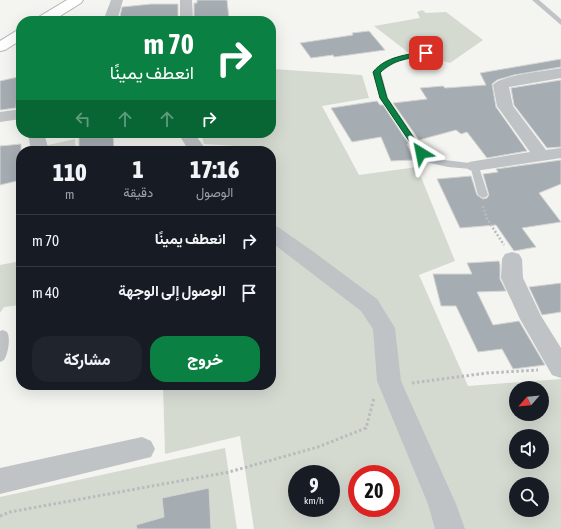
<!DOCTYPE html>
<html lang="ar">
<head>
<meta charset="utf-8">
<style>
	:root { --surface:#171b24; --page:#20242c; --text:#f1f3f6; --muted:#9ea1a6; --line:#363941; --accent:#0b8043 }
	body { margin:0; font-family:"Asap Condensed",Vazirmatn,sans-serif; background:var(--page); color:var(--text); direction:rtl; height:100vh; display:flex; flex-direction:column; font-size:15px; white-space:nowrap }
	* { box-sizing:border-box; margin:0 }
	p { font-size:13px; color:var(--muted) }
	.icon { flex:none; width:22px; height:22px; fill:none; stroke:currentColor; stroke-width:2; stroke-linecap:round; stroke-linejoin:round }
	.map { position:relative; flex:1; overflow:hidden; direction:ltr }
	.drawer { position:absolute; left:16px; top:146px; width:260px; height:244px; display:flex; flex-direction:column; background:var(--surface); border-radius:16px; box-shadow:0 4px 16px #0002; direction:rtl }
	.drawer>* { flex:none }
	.guide { position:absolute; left:16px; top:16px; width:260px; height:122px; border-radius:16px; box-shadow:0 4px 16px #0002; direction:rtl; background:#0b8043; color:#fff; overflow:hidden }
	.needle { width:26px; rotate:243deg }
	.tools { position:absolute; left:509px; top:381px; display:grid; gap:8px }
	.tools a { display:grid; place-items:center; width:40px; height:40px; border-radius:50%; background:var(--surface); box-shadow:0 4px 16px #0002; font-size:20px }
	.speed { position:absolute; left:288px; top:465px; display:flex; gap:8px; font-size:20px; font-weight:700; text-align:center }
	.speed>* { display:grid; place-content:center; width:52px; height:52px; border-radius:50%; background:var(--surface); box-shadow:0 4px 16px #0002; line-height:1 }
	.speed small { font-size:10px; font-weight:400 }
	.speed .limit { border:6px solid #d22; background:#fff; color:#111 }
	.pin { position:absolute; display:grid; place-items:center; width:34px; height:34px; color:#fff; margin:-17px; border-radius:8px; box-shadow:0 2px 6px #0006 }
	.me { position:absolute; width:44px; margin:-22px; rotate:325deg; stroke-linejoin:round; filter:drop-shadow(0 0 3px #0008) }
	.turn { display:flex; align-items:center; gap:14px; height:84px; padding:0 16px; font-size:18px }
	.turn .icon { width:52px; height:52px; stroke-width:2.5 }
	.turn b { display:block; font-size:28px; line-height:34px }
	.lanes { display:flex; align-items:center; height:38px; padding:0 16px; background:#0003; justify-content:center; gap:20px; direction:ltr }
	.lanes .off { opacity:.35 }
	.eta { display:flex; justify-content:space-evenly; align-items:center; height:68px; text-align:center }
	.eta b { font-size:24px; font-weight:800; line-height:28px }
	.button { display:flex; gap:8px; margin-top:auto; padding:8px 16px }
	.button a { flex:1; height:46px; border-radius:16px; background:var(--accent); color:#fff; font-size:16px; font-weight:800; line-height:46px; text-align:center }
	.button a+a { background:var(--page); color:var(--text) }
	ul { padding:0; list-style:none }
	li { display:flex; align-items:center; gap:12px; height:52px; padding:0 16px; border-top:1px solid var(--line) }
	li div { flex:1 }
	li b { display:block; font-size:15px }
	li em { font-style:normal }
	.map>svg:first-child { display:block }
	.green { fill:#d5dad1; fill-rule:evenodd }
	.building { fill:#a6adb2; stroke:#d5d5d3 }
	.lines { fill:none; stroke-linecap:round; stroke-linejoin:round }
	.secondary-casing { stroke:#b2b6ba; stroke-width:2 }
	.path-far1 { stroke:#b9bbbd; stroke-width:2.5; stroke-dasharray:2 2; stroke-linecap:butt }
	.path { stroke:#b9bbbd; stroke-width:3; stroke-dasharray:2.5 2.5; stroke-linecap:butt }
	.lane { fill:#bfc3c6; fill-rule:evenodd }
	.street { fill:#bfc3c6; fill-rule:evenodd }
	.secondary { fill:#fff; fill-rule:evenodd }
	.route { fill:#0b8043; stroke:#07532c }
</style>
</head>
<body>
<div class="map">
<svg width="561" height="529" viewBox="0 0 561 529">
	<rect width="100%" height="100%" fill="#f4f4f0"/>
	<g class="green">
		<path d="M 422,10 L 426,13 L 446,12 L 483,40 L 450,63 L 434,58 L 431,50 L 409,53 L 374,26 L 420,18 L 417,12 Z"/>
		<path d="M 271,66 L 273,69 L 362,75 L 369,98 L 322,106 L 359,175 L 417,167 L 455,261 L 419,275 L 468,386 L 561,379 L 561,529 L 254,529 L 240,436 L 165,454 L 163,385 L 271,385 L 271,151 L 252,151 L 252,147 L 204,144 L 201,133 L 271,133 ZM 516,388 L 542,388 L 542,414 L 516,414 ZM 516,436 L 542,436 L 542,462 L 516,462 ZM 297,474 L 331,474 L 331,508 L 297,508 ZM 357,474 L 391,474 L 391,508 L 357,508 ZM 516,484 L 542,484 L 542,510 L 516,510 Z"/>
		<path d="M 75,139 L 76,151 L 45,151 L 44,146 Z"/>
		<path d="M 21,261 L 21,305 L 4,307 L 0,313 L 0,265 Z"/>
		<path d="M 225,448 L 237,529 L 0,529 L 0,497 Z"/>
	</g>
	<g class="building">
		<path d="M 197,0 L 227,0 L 229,19 L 199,20 L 199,18 L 194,18 L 194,3 L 197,3 Z"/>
		<path d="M 151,4 L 178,4 L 178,19 L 166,20 L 165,21 L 119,21 L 122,7 Z"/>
		<path d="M 369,31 L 385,50 L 334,57 L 333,55 L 311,58 L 300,43 L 353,35 L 352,33 Z"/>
		<path d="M 561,59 L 561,67 L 514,75 L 497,80 L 492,84 L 496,107 L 527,151 L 487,158 L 467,132 L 461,134 L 456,130 L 419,140 L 393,103 L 427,99 L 420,88 L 443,86 L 445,88 L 486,85 L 480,73 Z"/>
		<path d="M 18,77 L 16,108 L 0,110 L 0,81 Z"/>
		<path d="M 561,80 L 561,147 L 547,148 L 514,105 L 511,88 Z"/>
		<path d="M 377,101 L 380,105 L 383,105 L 408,143 L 407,144 L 414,160 L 391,161 L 381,137 L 352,142 L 331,108 Z"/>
		<path d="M 79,133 L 113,133 L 114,151 L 79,151 Z"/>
		<path d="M 21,144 L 21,180 L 0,185 L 0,146 Z"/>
		<path d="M 561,160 L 561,184 L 539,193 L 561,222 L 522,228 L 536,247 L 514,251 L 496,225 L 460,228 L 437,179 L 471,176 L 477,195 L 483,199 L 487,198 L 489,195 L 483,174 L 498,172 L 496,169 Z"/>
		<path d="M 499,261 L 500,265 L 500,279 L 506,291 L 477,292 L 493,325 L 519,321 L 545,365 L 513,369 L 502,349 L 478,352 L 456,306 L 441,306 L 433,274 L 472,274 L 467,263 Z"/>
		<path d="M 561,283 L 561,312 L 542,315 L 529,287 Z"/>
		<path d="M 209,488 L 211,529 L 137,529 L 136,525 L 164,517 L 162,498 Z"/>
	</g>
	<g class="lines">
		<g class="secondary-casing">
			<g id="secondary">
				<path d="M 67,0 L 83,0 L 81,3 L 52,21 L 35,21 L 37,18 Z"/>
				<path d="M 21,30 L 21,40 L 5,50 L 0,51 L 0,41 L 16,31 Z"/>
			</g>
		</g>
		<path class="path-far1" d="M 483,206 L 487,219 L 504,245"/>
		<g class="path">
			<path d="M 412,383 L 487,373 L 538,370"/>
			<path d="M 0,516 L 10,512 L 229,472 L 318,447 L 366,428 L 374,398"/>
		</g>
		<g class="lane">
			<path d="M 532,0 L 539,0 L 561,19 L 561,25 Z"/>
			<path d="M 426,51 L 429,51 L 429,55 L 396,62 L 381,72 L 388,98 L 424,151 L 436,159 L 478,164 L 488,195 L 486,197 L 483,198 L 478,195 L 471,169 L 448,167 L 430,163 L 418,155 L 380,98 L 373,72 L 374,70 L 391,59 Z"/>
			<path d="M 3,330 L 7,332 C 11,338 8,354 4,360 L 0,362 L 0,331 Z"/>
		</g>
		<g class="street">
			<path d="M 111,0 L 123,0 L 117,21 L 103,21 Z"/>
			<path d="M 180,0 L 192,0 L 193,21 L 180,20 Z"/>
			<path d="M 561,68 L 561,78 L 509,87 L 513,106 L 546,150 L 561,148 L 561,158 L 475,171 L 469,170 L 466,166 L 469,162 L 530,152 L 497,106 L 493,85 C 500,75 547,71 561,68 Z"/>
			<path d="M 21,109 L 21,119 L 0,122 L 0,112 Z"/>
			<path d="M 28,133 L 44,133 L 49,151 L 31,151 Z"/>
			<path d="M 178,133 L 194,133 L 207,151 L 189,151 Z"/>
			<path d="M 271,225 L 278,227 L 311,250 L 377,299 L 395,328 L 401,381 L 456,504 L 465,529 L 435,529 L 428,504 L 377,381 L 373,329 L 361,311 L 271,242 Z"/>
			<path d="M 512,252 L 519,254 L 522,259 L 523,278 L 541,316 L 561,348 L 561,378 L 552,375 L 520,319 L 501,278 L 502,259 L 505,254 Z"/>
			<path d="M 142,437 L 151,441 L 155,449 L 151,457 L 0,494 L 0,468 Z"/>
		</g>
		<use href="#secondary" class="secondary"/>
	</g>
	<path class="route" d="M 426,51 L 428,52 L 428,55 C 411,58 393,59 380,73 L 387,98 L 424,153 L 421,155 L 418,154 L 380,98 L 373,72 C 386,56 407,55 426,51 Z"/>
</svg>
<div class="tools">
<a><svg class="needle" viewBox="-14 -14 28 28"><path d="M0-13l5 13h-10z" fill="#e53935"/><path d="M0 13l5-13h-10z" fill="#9ea1a6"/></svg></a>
<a><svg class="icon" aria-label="sound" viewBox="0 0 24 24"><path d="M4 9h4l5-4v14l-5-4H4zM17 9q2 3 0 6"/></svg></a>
<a><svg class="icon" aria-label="search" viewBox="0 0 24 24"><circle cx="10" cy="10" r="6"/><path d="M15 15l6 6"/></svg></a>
</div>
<div class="speed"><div>9<small>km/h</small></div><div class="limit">20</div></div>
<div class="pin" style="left:426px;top:53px;background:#d93025"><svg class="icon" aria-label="arrive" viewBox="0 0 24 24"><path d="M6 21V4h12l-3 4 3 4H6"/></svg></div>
<svg class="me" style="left:421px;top:153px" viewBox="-20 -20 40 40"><path d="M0-17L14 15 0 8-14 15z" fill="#0b8043" stroke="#fff" stroke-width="4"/></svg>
<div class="guide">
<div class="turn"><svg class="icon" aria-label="right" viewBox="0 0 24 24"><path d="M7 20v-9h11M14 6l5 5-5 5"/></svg><div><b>70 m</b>انعطف يمينًا</div></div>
<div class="lanes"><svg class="icon off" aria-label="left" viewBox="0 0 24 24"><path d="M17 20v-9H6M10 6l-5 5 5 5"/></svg><svg class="icon off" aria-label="ahead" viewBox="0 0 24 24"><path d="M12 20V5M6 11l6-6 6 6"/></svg><svg class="icon off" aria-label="ahead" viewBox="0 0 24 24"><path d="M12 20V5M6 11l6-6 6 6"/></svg><svg class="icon" aria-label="right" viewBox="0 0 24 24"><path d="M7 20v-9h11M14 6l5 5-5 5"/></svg></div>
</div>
<section class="drawer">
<div class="eta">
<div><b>17:16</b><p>الوصول</p></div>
<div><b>1</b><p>دقيقة</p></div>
<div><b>110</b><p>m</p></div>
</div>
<ul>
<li><svg class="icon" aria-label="right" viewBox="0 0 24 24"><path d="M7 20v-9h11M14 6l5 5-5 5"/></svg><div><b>انعطف يمينًا</b></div><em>70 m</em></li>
<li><svg class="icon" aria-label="arrive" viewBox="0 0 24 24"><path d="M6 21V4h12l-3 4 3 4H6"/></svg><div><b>الوصول إلى الوجهة</b></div><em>40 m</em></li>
</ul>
<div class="button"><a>خروج</a><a>مشاركة</a></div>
</section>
</div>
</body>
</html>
